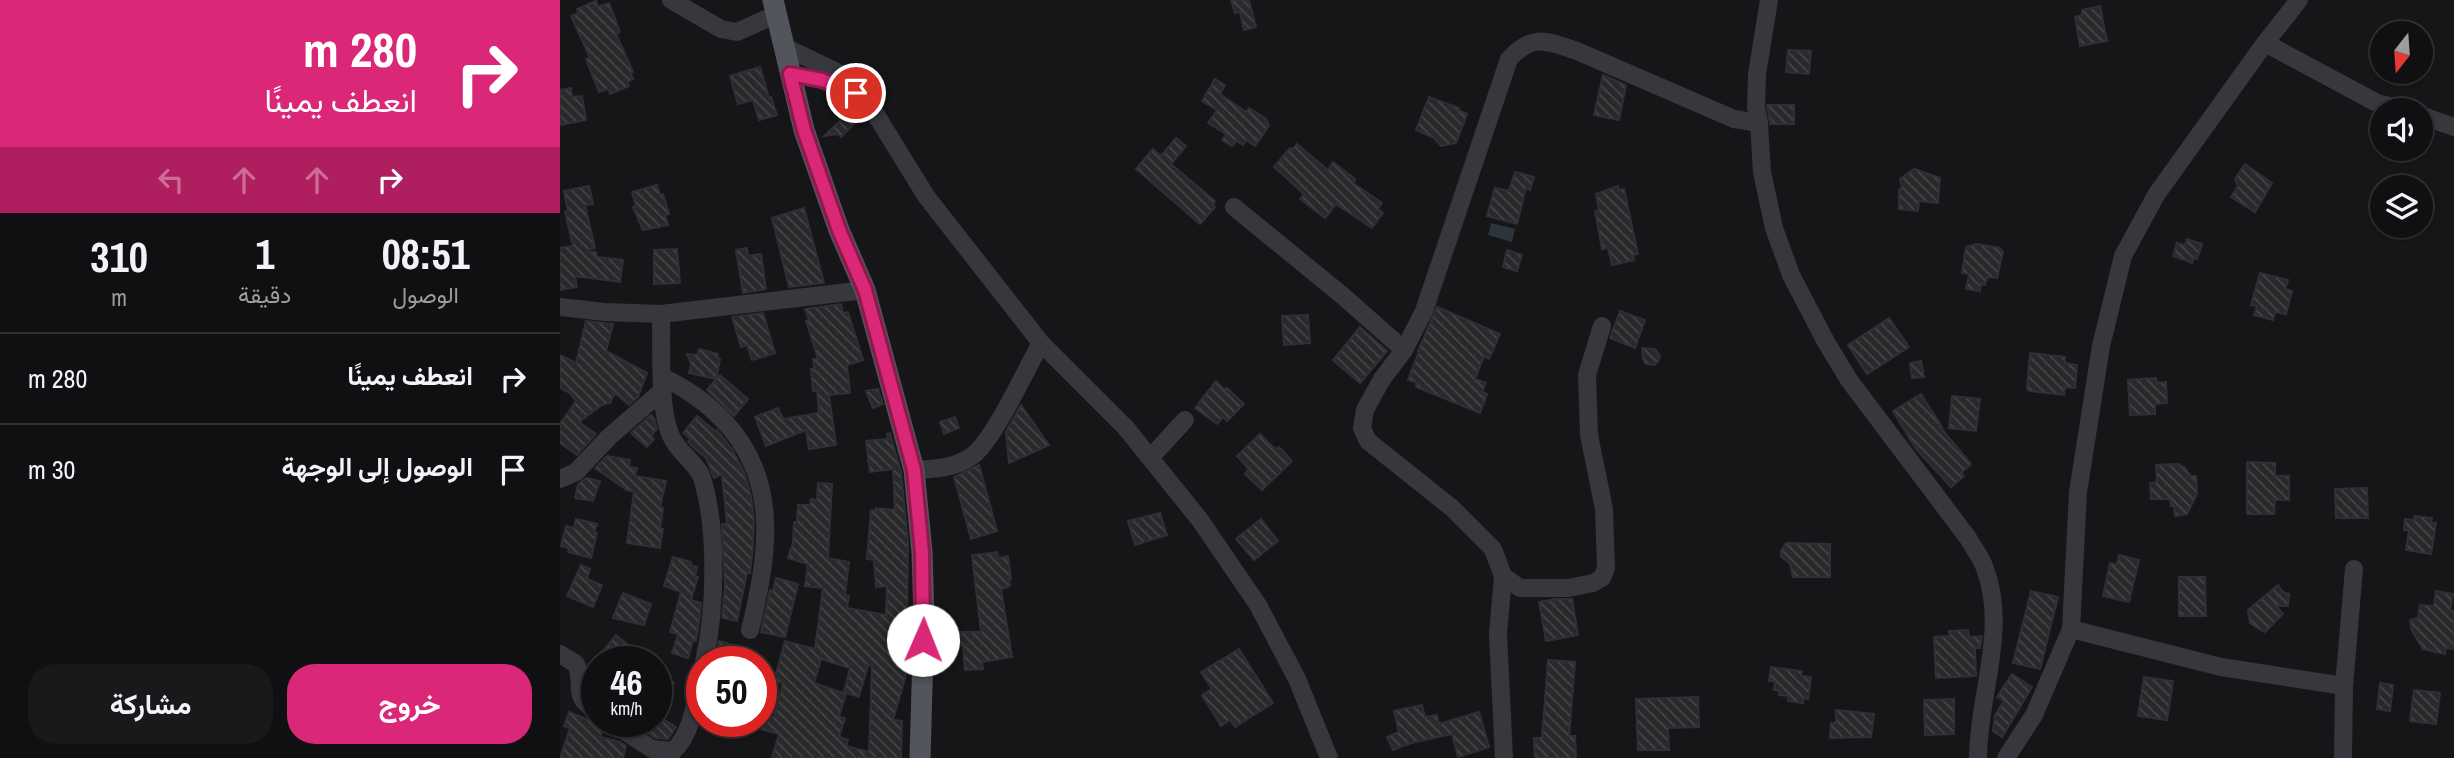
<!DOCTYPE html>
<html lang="ar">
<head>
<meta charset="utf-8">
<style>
	:root { --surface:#101012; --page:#19191b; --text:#f1f3f6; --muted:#9c9d9f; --line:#303032; --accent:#db2777 }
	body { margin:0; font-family:"Archivo Narrow",Vazirmatn,sans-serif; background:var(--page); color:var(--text); direction:rtl; height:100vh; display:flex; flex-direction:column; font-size:26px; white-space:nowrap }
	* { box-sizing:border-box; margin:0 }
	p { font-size:23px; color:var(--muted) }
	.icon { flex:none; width:38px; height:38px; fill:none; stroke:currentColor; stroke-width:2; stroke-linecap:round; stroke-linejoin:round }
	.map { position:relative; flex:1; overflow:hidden; direction:ltr }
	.panel { display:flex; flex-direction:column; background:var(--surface); width:560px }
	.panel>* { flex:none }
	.guide { background:#db2777; color:#fff; overflow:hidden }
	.needle { width:46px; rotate:197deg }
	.controls { position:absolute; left:1810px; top:21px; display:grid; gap:14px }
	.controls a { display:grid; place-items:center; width:63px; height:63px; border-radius:50%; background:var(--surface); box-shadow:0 2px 5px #0004,0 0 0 2px var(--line); font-size:35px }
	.speed { position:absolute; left:21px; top:646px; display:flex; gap:14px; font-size:35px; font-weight:700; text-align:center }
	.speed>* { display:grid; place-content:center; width:91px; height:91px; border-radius:50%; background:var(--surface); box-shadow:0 2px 5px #0004,0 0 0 2px var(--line); line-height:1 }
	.speed small { font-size:18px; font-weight:400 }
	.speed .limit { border:10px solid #d22; background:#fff; color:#111 }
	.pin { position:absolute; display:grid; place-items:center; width:60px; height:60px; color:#fff; margin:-30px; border:4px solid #fff; border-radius:50%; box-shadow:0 2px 7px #0007 }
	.me { position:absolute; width:77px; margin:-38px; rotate:1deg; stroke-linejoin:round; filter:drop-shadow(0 0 5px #0008) }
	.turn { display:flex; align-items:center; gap:24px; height:147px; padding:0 28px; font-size:32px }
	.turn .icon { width:91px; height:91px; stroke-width:2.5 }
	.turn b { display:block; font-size:49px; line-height:60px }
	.lanes { display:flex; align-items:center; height:66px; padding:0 28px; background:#0003; justify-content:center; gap:35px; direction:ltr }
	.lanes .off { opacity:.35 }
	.eta { display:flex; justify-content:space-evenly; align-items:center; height:119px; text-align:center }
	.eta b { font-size:42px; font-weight:700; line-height:49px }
	.action { display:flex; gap:14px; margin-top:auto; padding:14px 28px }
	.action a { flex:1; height:80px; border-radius:28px; background:var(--accent); color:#fff; font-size:28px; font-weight:700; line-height:80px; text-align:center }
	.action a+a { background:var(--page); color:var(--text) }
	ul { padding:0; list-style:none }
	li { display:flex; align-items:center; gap:21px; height:91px; padding:0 28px; border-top:2px solid var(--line) }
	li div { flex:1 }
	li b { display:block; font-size:26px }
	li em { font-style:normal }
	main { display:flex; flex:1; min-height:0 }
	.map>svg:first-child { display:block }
	.water { fill:#2c353c }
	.building { fill:url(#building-back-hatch); stroke:#303034; stroke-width:2; fill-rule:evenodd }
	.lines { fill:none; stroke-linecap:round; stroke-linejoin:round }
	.minor { stroke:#37383d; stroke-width:18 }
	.major { stroke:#53555c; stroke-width:21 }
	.route-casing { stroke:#8e194d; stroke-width:18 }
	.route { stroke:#db2777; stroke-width:12 }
</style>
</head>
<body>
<main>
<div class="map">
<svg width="1894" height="758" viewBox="0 0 1894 758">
	<defs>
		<pattern id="building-back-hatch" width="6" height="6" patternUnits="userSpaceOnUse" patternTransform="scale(1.75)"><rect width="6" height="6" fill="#29292c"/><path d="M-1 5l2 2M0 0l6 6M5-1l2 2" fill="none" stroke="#454548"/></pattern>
	</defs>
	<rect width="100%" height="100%" fill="#161618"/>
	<path class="water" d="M 931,223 L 955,229 L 952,242 L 928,235 Z"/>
	<g class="building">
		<path d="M 671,0 L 689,0 L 696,27 L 684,30 L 680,12 L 675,13 Z"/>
		<path d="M 36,1 L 38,7 L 49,3 L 60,32 L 56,34 L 73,72 L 71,73 L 73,79 L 67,82 L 69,86 L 50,94 L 48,89 L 39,92 L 26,59 L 30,58 L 11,16 L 19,13 L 17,9 Z"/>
		<path d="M 1540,6 L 1547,41 L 1520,46 L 1515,17 L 1522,15 L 1522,10 Z"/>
		<path d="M 1228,50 L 1251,51 L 1249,74 L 1226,72 Z"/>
		<path d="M 200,67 L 209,98 L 211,97 L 217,115 L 199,120 L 193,100 L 178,104 L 170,76 Z"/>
		<path d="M 1043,75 L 1066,85 L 1059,120 L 1034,115 Z"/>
		<path d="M 655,79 L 665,85 L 660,94 L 686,112 L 689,108 L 706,119 L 709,126 L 695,146 L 686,140 L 683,145 L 676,141 L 672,146 L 662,140 L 666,134 L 648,123 L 657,110 L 642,101 Z"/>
		<path d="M 11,88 L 12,97 L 22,96 L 26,120 L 0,125 L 0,90 Z"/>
		<path d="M 869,97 L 899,108 L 898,110 L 907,114 L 896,143 L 881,146 L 874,138 L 856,130 Z"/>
		<path d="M 1207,105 L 1234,105 L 1234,124 L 1210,124 Z"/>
		<path d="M 286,115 L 295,123 L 281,137 L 278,134 L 264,136 Z"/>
		<path d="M 616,138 L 626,146 L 611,164 L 655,201 L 653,205 L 655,207 L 640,224 L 576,169 L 593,149 L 601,156 Z"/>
		<path d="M 737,144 L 768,170 L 773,162 L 795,179 L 793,183 L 822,203 L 818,209 L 823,213 L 812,228 L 776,204 L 765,218 L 740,199 L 744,194 L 714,167 L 730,148 L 732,150 Z"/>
		<path d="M 1685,164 L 1712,183 L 1695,212 L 1671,197 L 1678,186 L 1675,179 Z"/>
		<path d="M 1354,169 L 1380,178 L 1378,203 L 1359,201 L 1358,211 L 1339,209 L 1339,190 L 1342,187 L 1340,179 Z"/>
		<path d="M 955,172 L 974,177 L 970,190 L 966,188 L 957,224 L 927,216 L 935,188 L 949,191 Z"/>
		<path d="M 97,185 L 100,195 L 103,194 L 109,214 L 105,215 L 108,225 L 83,230 L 73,207 L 76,206 L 72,192 Z"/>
		<path d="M 29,186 L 33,204 L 25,205 L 35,248 L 28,250 L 28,252 L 36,252 L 37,257 L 63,260 L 60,282 L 15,276 L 17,287 L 0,290 L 0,248 L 13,246 L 5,212 L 8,211 L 4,191 Z"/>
		<path d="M 1058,186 L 1059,190 L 1064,189 L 1078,254 L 1073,255 L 1074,260 L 1052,265 L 1048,248 L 1042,249 L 1035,211 L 1039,210 L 1036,194 Z"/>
		<path d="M 244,208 L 264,283 L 229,287 L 212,218 Z"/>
		<path d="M 1627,239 L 1642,244 L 1637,259 L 1634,258 L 1632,263 L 1613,256 L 1617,243 L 1625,245 Z"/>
		<path d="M 1417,244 L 1440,248 L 1443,252 L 1437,278 L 1427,277 L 1425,285 L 1421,284 L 1420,291 L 1406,289 L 1409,274 L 1402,273 L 1406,247 Z"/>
		<path d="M 187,248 L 188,256 L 201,254 L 206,289 L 183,293 L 176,250 Z"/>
		<path d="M 117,249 L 120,283 L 94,284 L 94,250 Z"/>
		<path d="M 947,250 L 962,255 L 957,271 L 943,267 Z"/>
		<path d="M 1700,273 L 1728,280 L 1725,289 L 1732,291 L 1726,314 L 1715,312 L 1713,320 L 1694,315 L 1697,306 L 1691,305 Z"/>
		<path d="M 281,304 L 283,313 L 288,312 L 303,360 L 287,365 L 290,393 L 269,395 L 276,445 L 249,449 L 246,430 L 206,446 L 195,417 L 218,408 L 223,419 L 259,413 L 257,391 L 253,391 L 251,369 L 254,369 L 253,359 L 258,359 L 246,321 L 249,320 L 245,309 Z"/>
		<path d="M 877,307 L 940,334 L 929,359 L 924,356 L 915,379 L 926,383 L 922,392 L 927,394 L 920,413 L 856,387 L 857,383 L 848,380 L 859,351 L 858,351 Z"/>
		<path d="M 1060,311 L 1085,320 L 1075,348 L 1050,338 Z"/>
		<path d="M 203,313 L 215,353 L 192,360 L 187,345 L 181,347 L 172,317 Z"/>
		<path d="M 748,315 L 750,343 L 724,345 L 722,316 Z"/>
		<path d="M 1329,318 L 1349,347 L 1307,374 L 1288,345 Z"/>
		<path d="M 26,321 L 53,324 L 46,351 L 87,373 L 78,397 L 69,405 L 55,393 L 50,403 L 42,405 L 19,422 L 36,434 L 17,455 L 0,443 L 0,424 L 16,401 L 10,393 L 0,388 L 0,355 L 16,363 Z"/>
		<path d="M 800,327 L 827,351 L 800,383 L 773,360 Z"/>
		<path d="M 1082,348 L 1095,349 L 1100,356 L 1098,362 L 1094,365 L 1086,364 L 1083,359 Z"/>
		<path d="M 139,349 L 158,354 L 157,358 L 160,359 L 156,379 L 129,373 L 131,364 L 127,354 L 138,355 Z"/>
		<path d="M 1470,353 L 1505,357 L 1505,363 L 1517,365 L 1515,388 L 1505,387 L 1504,395 L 1470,391 L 1467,389 Z"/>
		<path d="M 1361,361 L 1364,377 L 1352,378 L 1350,363 Z"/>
		<path d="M 160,375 L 188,399 L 174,416 L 147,390 Z"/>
		<path d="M 1596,378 L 1597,383 L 1606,382 L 1607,403 L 1595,404 L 1595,414 L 1570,415 L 1568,380 Z"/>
		<path d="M 656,381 L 665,390 L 667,388 L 684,404 L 667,421 L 663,417 L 657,424 L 635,408 Z"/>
		<path d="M 318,389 L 323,404 L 313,408 L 306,391 Z"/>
		<path d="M 1361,394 L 1382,427 L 1380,427 L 1411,464 L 1401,473 L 1404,476 L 1391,487 L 1356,449 L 1333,411 Z"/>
		<path d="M 1392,396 L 1420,399 L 1416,431 L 1389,428 Z"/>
		<path d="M 461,405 L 489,445 L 449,463 L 446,432 Z"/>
		<path d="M 91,415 L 94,418 L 97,429 L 91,436 L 94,439 L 87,447 L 71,433 Z"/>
		<path d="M 137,416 L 155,431 L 157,430 L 172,449 L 184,472 L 191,496 L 194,520 L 193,547 L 190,573 L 187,573 L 177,621 L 162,618 L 165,586 L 162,524 L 167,524 L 162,474 L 154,478 L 146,458 L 134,448 L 128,442 L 130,439 L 123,433 Z"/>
		<path d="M 395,417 L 399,428 L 384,434 L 380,422 Z"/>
		<path d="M 330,433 L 341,472 L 348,543 L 347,619 L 351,620 L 345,678 L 333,720 L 342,721 L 341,758 L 212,758 L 219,734 L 200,729 L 204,714 L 214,717 L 223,683 L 214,681 L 225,641 L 255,649 L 263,588 L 245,586 L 248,564 L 228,558 L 233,543 L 234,522 L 237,522 L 238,505 L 250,505 L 251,499 L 257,500 L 258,483 L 272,484 L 268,558 L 289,562 L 285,595 L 289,596 L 287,608 L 326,615 L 327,586 L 316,587 L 314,560 L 307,559 L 311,510 L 316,511 L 316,508 L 335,510 L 333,469 L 310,472 L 306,441 L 328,439 L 327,434 ZM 261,659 L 290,668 L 284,692 L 299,697 L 308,665 L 312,666 L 309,752 L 286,746 L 288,740 L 279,737 L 285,718 L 279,717 L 286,694 L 254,683 Z"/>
		<path d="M 700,434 L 713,447 L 717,449 L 719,447 L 732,461 L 702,490 L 685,474 L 689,469 L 677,456 Z"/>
		<path d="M 47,456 L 70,460 L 69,467 L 77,468 L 75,476 L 106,481 L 100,507 L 103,508 L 100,529 L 103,529 L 100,548 L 67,543 L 74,492 L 67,490 L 35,468 Z"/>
		<path d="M 1687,462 L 1715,463 L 1715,476 L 1729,476 L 1729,500 L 1715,500 L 1714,514 L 1687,514 Z"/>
		<path d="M 1618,464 L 1625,468 L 1631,476 L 1636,476 L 1637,494 L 1627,514 L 1615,516 L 1614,506 L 1611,506 L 1610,499 L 1591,499 L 1590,483 L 1597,482 L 1596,465 Z"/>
		<path d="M 419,465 L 437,531 L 411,539 L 394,477 Z"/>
		<path d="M 26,478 L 40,481 L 33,501 L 15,498 L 18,484 Z"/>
		<path d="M 1807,488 L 1808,518 L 1776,518 L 1775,489 Z"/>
		<path d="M 600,513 L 607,535 L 575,545 L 568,521 Z"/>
		<path d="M 1855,516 L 1872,518 L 1871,523 L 1876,523 L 1871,554 L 1846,550 L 1849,530 L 1844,530 L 1845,519 L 1854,520 Z"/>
		<path d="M 16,519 L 37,524 L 34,533 L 37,533 L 31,558 L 8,552 L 9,548 L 1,546 L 6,526 L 14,528 Z"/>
		<path d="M 701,519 L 718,541 L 694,560 L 676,539 Z"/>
		<path d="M 1226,543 L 1270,544 L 1270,577 L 1233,577 L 1230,564 L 1221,556 L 1221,551 Z"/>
		<path d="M 437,552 L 438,558 L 448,556 L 451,579 L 449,579 L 450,586 L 441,589 L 452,657 L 422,662 L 423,669 L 405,670 L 403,646 L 395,646 L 396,632 L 421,632 L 412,555 Z"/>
		<path d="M 1559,555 L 1579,560 L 1569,602 L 1543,596 L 1550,563 L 1557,565 Z"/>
		<path d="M 113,557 L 131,562 L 130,565 L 137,567 L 135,576 L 138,577 L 131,600 L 141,603 L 140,616 L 136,641 L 133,640 L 128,658 L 112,653 L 118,634 L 110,632 L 121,592 L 104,586 Z"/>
		<path d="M 21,565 L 30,569 L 27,579 L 42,585 L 33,607 L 7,596 Z"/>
		<path d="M 1619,577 L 1645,577 L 1646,616 L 1619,616 Z"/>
		<path d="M 216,578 L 238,584 L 225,637 L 201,632 L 210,590 L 213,591 Z"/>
		<path d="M 1718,585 L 1723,592 L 1729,594 L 1728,606 L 1716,606 L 1723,614 L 1705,632 L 1699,629 L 1690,623 L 1688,610 Z"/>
		<path d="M 1471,591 L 1498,597 L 1480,669 L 1453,663 Z"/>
		<path d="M 1876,591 L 1893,594 L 1890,611 L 1894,611 L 1894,649 L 1886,648 L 1885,654 L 1863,649 L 1852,631 L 1850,620 L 1858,618 L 1860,605 L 1874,606 Z"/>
		<path d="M 63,593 L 91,604 L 84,625 L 53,618 Z"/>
		<path d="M 995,599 L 1012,599 L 1018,635 L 986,641 L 979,602 Z"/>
		<path d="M 1408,630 L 1409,637 L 1422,636 L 1420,648 L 1415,648 L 1416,676 L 1376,678 L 1374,637 L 1390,636 L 1389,631 Z"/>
		<path d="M 56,635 L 89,662 L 47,662 L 40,655 Z"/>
		<path d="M 159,641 L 186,649 L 182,662 L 156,662 Z"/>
		<path d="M 679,649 L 713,703 L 675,727 L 670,720 L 661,726 L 642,695 L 652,689 L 641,672 Z"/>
		<path d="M 988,660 L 1015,662 L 1009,736 L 1015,736 L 1016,758 L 975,758 L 974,738 L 982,738 Z"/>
		<path d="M 1211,667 L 1242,671 L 1241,676 L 1251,677 L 1248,699 L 1243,698 L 1243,703 L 1228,701 L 1229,696 L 1219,695 L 1220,691 L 1214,690 L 1215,681 L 1209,681 Z"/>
		<path d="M 96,668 L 114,683 L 96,705 Z"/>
		<path d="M 1452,674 L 1472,687 L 1442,737 L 1433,731 L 1435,715 L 1444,701 L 1437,697 Z"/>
		<path d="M 1584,677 L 1613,681 L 1607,720 L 1578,716 Z"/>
		<path d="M 1820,683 L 1833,685 L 1830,711 L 1817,709 Z"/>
		<path d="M 1854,690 L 1880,693 L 1876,724 L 1850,721 Z"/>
		<path d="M 1138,697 L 1139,727 L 1108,728 L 1109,750 L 1078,750 L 1076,699 Z"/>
		<path d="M 1394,699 L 1394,734 L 1365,735 L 1364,700 Z"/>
		<path d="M 862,705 L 865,717 L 877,715 L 879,724 L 919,712 L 929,747 L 898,757 L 892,734 L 851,743 L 833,750 L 827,737 L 839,732 L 834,711 Z"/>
		<path d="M 1276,710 L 1314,714 L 1311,737 L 1270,738 L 1271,723 L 1276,723 Z"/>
		<path d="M 9,712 L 38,724 L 43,731 L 40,737 L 60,742 L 66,746 L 63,758 L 0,758 L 10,728 L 4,726 Z"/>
		<path d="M 96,715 L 116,727 L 108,739 L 96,738 L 84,731 L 90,721 L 96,721 Z"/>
	</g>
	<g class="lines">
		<g class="minor">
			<path d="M 111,0 L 161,29 L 177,32 L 215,15"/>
			<path d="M 1209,0 L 1197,74 L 1196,107 L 1199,123 L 1202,172 L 1214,228 L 1231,275 L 1266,342 L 1289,380 L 1408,538 C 1413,547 1420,556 1424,566 C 1449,628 1418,695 1418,758"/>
			<path d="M 1705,43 L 1817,103 L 1845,110"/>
			<path d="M 225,47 L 279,73 L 313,110 L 366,196 L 481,343 L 566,428 L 640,520 L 698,605 L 737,679 L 769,758"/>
			<path d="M 230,74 L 262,80 L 293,92"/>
			<path d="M 1860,115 L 1894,127"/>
			<path d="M 674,207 L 783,296 L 844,350"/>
			<path d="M 0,307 L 45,312 L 101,314 L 305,290"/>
			<path d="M 101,314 C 102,346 98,407 111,436 C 117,451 133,460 141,475 C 158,526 156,609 144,662"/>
			<path d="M 102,377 C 126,388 145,401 163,420 C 221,480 208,556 190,630"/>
			<path d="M 590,458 L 625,420"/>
			<path d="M 354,470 C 374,469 396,468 412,456 C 434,440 466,369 481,343"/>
			<path d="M 0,479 L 16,472 L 49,437 L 103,390"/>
			<path d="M 943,576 L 960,588 L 1008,588 L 1033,583 L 1042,578 L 1046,568 L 1044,509 L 1029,435 L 1027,375 L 1042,326"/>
			<path d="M 1511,629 L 1661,667 L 1784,686"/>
			<path d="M 0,654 L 16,664 C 26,688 9,693 37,712"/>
			<path d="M 49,721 L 92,749 L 113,751 C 133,733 136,698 142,672"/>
			<path d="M 944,758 L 938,634 L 943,576 L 933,549 L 892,508 L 808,441 L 802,428 L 805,410 L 822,379 L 844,350 L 864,311 L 949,59 C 973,33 987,41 1017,51 L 1174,119 L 1199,123"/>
			<path d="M 1446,758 L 1474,715 L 1511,629 L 1518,492 L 1541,346 L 1563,256 L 1596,195 L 1705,43 L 1739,0"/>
			<path d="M 1783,758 L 1784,686 L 1794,569"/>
		</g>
		<path class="major" d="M 213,0 L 244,130 L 279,230 L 305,290 L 354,470 L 362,552 L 364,618 L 360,758"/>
	</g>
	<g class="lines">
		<g class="route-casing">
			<path id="route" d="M 296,93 L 262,80 L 230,74 L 244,130 L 279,230 L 305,290 L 354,470 L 362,552 L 363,640"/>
		</g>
		<use href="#route" class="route"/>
	</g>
</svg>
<div class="controls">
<a><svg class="needle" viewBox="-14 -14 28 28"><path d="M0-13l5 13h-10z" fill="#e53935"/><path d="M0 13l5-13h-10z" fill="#9c9d9f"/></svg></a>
<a><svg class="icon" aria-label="sound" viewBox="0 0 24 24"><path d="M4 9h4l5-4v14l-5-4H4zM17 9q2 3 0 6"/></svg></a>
<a><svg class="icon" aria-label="layers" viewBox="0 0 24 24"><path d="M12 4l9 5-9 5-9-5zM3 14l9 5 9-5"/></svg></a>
</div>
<div class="speed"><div>46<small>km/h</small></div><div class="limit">50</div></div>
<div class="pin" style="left:296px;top:93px;background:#d93025"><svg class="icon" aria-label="arrive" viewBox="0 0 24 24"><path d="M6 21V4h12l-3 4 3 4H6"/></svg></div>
<svg class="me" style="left:363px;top:640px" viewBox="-20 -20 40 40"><circle r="19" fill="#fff"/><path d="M0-13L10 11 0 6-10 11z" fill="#db2777"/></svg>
</div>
<section class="panel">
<div class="guide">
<div class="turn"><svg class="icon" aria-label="right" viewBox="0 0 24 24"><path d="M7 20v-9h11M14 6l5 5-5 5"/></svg><div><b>280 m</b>انعطف يمينًا</div></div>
<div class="lanes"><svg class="icon off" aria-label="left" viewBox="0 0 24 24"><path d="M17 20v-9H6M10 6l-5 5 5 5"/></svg><svg class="icon off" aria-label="ahead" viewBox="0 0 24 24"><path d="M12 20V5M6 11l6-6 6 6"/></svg><svg class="icon off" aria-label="ahead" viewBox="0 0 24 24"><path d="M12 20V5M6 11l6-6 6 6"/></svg><svg class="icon" aria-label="right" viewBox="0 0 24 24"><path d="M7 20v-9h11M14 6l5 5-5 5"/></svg></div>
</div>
<div class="eta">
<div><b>08:51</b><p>الوصول</p></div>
<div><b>1</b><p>دقيقة</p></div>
<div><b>310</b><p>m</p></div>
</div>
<ul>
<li><svg class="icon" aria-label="right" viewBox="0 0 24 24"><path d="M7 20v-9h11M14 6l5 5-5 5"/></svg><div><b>انعطف يمينًا</b></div><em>280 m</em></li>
<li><svg class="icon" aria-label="arrive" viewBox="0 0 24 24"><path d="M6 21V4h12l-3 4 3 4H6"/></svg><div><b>الوصول إلى الوجهة</b></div><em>30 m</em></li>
</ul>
<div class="action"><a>خروج</a><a>مشاركة</a></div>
</section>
</main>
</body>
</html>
